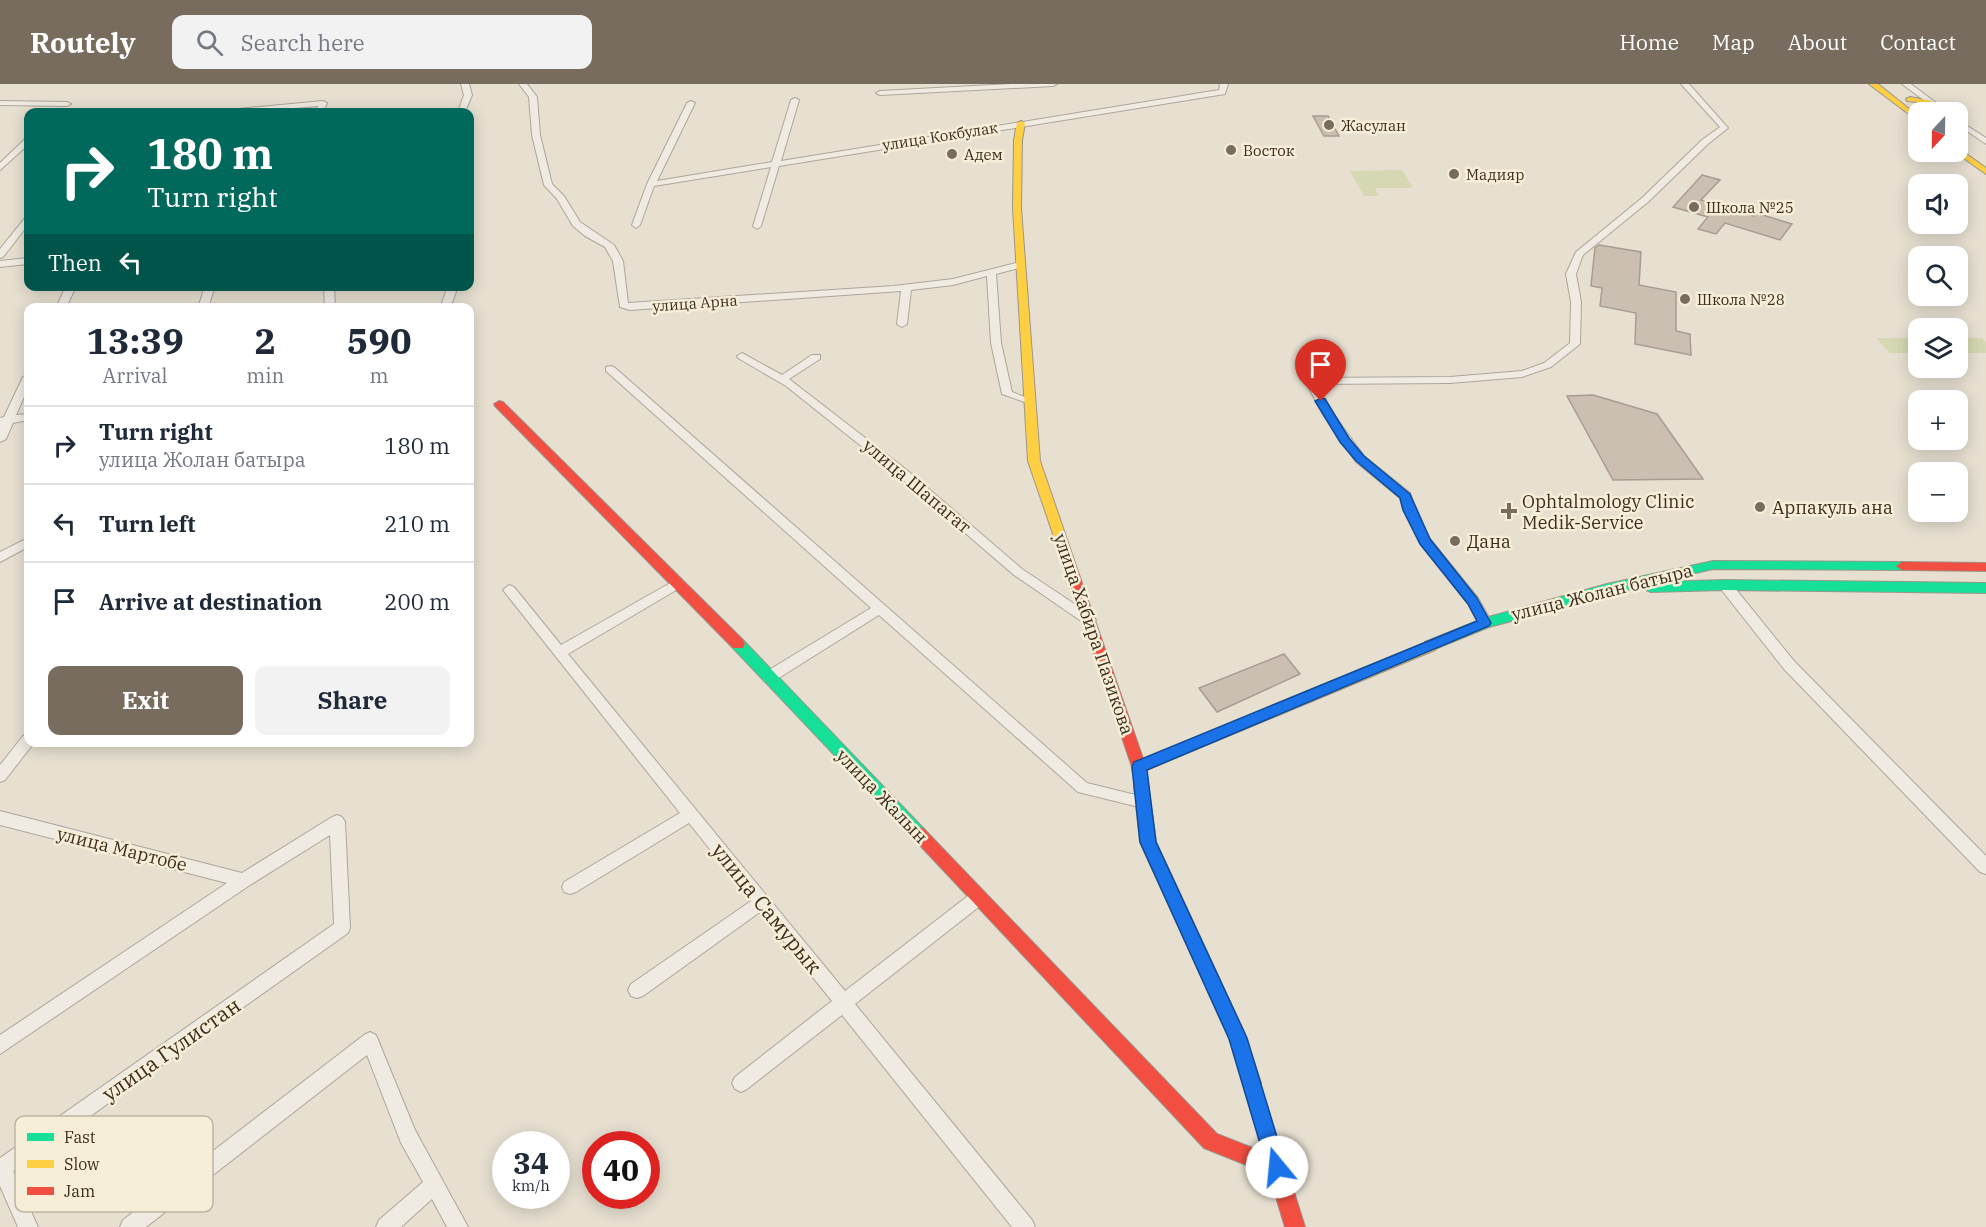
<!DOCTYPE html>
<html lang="en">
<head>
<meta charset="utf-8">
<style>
	:root { --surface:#fff; --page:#f2f2f3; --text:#1f2937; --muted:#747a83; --line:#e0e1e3; --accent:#786c5e }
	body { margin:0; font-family:"IBM Plex Serif",serif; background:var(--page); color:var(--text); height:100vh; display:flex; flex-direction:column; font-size:22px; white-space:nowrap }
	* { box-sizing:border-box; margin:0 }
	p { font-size:20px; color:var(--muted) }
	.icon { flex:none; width:33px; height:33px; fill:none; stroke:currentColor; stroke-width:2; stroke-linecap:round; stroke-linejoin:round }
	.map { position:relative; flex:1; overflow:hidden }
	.sheet { position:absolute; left:24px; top:219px; width:450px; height:444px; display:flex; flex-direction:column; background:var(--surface); border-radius:12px; box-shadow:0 3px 15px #0003 }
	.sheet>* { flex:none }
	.hud { position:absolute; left:24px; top:24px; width:450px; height:183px; border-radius:12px; box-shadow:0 3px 15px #0003; background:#00695c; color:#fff; overflow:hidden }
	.needle { width:39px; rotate:202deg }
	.fabs { position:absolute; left:1908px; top:18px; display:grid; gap:12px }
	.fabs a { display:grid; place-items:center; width:60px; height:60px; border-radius:12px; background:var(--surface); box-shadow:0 3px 15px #0003; font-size:30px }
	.speed { position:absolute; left:492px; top:1047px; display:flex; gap:12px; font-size:30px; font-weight:700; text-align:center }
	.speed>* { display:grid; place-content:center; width:78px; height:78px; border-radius:50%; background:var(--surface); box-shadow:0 3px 15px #0003; line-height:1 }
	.speed small { font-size:15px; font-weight:400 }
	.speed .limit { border:9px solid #d22; background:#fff; color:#111 }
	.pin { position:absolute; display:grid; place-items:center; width:51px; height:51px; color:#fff; margin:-62px -26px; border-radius:50% 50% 50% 0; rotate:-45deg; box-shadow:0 0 6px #0007 }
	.pin .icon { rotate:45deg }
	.me { position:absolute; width:66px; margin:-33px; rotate:343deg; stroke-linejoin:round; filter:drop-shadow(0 0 4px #0008) }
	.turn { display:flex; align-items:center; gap:21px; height:126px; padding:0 24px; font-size:27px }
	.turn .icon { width:78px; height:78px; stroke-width:2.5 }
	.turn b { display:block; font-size:42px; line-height:51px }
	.then { display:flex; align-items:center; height:57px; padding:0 24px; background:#0003; gap:12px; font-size:22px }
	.eta { display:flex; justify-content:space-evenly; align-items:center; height:102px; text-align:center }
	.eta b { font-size:36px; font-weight:700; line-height:42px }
	.cta { display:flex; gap:12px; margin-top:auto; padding:12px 24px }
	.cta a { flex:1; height:69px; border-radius:12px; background:var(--accent); color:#fff; font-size:24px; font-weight:700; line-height:69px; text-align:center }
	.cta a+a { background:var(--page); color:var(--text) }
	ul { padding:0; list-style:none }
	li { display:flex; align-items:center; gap:18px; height:78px; padding:0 24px; border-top:2px solid var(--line) }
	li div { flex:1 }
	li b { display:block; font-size:22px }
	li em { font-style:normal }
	header { display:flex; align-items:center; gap:36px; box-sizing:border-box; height:84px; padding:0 30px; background:var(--accent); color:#fff }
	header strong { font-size:28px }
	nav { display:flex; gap:33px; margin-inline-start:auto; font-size:21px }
	.search { width:420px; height:54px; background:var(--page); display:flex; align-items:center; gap:15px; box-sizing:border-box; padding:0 21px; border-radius:12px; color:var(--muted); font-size:22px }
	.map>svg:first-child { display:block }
	.green { fill:#d6d7b3 }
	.building { fill:#cbbfb2; stroke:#a89c90; stroke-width:1.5 }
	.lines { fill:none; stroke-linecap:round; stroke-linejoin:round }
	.street-casing { stroke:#ada599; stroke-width:2 }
	.fast-casing { stroke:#9c958a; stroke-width:2 }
	.slow-casing { stroke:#9c958a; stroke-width:2 }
	.jam-casing { stroke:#9c958a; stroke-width:2 }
	.street { fill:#efebe3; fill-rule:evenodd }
	.fast { fill:#16e098; fill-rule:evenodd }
	.slow { fill:#ffcf43; fill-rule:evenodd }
	.jam { fill:#f24e42; fill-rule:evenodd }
	.route { fill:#1a73e8; stroke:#114b97; stroke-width:1.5 }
	.poi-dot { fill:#786c5e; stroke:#f7eed8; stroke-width:2 }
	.labels { text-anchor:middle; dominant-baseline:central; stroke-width:5; stroke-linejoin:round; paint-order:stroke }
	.far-poi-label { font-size:15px; fill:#3d2e20; stroke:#f7eed8; text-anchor:start }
	.far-street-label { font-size:15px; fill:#3d2e20; stroke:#f7eed8 }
	.street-label { font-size:18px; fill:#3d2e20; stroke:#f7eed8 }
	.poi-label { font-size:18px; fill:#3d2e20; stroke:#f7eed8; text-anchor:start }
	.near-street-label { font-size:21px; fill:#3d2e20; stroke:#f7eed8 }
	.key { fill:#f7eed8; stroke:#bfb4a1; stroke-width:1.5 }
	.key-label { font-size:16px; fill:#3d2e20 }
</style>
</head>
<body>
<header>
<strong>Routely</strong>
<div class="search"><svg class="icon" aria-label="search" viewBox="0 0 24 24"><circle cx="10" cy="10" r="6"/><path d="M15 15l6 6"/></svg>Search here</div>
<nav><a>Home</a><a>Map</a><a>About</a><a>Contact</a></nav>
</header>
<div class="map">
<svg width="1986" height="1143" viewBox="0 0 1986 1143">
	<rect width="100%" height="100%" fill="#e7e0d1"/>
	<g class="green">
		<path d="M 1402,86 L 1413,104 L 1375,104 L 1379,112 L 1364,112 L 1350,87 Z"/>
		<path d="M 1876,254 L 1918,254 L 1918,269 L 1890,269 Z"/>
		<path d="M 1958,254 L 1982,254 L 1986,258 L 1986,269 L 1958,269 Z"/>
	</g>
	<g class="building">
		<path d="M 1313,32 L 1328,32 L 1339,52 L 1324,52 Z"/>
		<path d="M 1702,91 L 1720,96 L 1701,116 L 1754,132 L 1756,129 L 1792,140 L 1780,156 L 1725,139 L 1716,150 L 1698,145 L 1708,133 L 1673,123 Z"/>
		<path d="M 1599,161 L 1641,168 L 1639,201 L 1676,208 L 1676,247 L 1690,250 L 1691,271 L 1635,260 L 1636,229 L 1600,222 L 1602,204 L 1591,202 L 1595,164 Z"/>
		<path d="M 1593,311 L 1657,330 L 1703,395 L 1613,396 L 1567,312 Z"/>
		<path d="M 1284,570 L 1300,590 L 1217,628 L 1199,604 Z"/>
	</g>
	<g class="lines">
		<g class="street-casing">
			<g id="street">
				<path d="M 461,0 L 469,0 L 472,11 L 465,28 L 458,28 L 464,11 Z"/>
				<path d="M 519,0 L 527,0 L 537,13 L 540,51 L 552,100 L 564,112 L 580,138 L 614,161 L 623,177 L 628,219 L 894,202 L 953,195 L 1020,178 L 1023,179 L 1023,183 L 996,190 L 1001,259 L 1012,308 L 1035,317 L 1030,320 L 1002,310 L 991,259 L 987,192 L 953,201 L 911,206 L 907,240 L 902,243 L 897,240 L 901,207 L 630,226 L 620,223 L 613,177 L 605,163 L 585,152 L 573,142 L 557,115 L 544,101 L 532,51 L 529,13 Z"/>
				<path d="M 1011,0 L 1057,0 L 1053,2 L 880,11 L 876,9 L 880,7 Z"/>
				<path d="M 1220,0 L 1228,0 L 1225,10 L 779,82 L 761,142 L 757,145 L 753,142 L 771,83 L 654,102 L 640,141 L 636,144 L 632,141 L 647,100 L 687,19 L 691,17 L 695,19 L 657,97 L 772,78 L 791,16 L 795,14 L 799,16 L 781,77 L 1219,6 Z"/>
				<path d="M 1681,0 L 1689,0 L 1728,44 L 1708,60 L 1648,118 L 1583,171 L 1576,190 L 1581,218 L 1580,260 L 1551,283 L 1522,293 L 1450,299 L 1317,300 L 1334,331 L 1364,372 L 1410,409 L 1415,425 L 1430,455 L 1478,514 L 1492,539 L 1485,544 L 1480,542 L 1468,520 L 1421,460 L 1403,425 L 1400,414 L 1356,378 L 1324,332 L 1305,297 L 1310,294 L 1450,293 L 1522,287 L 1544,279 L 1570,259 L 1571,218 L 1566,190 L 1576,168 L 1642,114 L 1702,56 L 1720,43 Z"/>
				<path d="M 1902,0 L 1911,0 L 1948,28 L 1940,28 Z"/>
				<path d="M 0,17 L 67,18 L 71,20 L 67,22 L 0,21 Z"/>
				<path d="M 323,17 L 327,19 L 323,28 L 317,28 L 318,22 L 247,28 L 224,28 L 228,26 Z"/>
				<path d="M 1958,36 L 1986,54 L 1986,60 L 1958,41 Z"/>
				<path d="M 25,55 L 28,55 L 28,61 L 0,86 L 0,79 Z"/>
				<path d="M 28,133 L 28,141 L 3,173 L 0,174 L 0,165 L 25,134 Z"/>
				<path d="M 28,174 L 28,180 L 0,183 L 0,177 Z"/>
				<path d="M 66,202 L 76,202 L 66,224 L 56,224 Z"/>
				<path d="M 205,202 L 215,202 L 208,224 L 198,224 Z"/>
				<path d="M 324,202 L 334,202 L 335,224 L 325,224 Z"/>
				<path d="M 448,202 L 458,202 L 450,224 L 440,224 Z"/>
				<path d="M 742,269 L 782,291 L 812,271 L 820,271 L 820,275 L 789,295 L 908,387 L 1022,485 L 1094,533 L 1096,536 L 1094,539 L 1084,539 L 1014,491 L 900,393 L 786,302 L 738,274 L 737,272 Z"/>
				<path d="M 610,282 L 614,283 L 1087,699 L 1148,714 L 1151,718 L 1148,722 L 1143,724 L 1078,708 L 879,531 L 774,597 L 764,597 L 762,593 L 764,589 L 871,524 L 606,287 L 606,283 Z"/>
				<path d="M 28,290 L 28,304 L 16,331 L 28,330 L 28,336 L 13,339 L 6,355 L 0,358 L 0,334 L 4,333 L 23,293 Z"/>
				<path d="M 28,454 L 28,463 L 0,478 L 0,468 Z"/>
				<path d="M 679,494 L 685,499 L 683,502 L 568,570 L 845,907 L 973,808 L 979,806 L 985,808 L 987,813 L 985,818 L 855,920 L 1032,1136 L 1035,1143 L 1012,1143 L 842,931 L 747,1005 L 741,1008 L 735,1005 L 732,999 L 735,993 L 832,917 L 760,828 L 643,912 L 637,914 L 631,912 L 628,906 L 631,900 L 751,817 L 689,739 L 576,808 L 570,810 L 564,808 L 562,803 L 564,798 L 680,729 L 503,506 L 509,501 L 514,503 L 561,561 Z"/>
				<path d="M 1725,496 L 1730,498 L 1794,577 L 1986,772 L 1986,790 L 1980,788 L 1784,585 L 1720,504 L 1719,501 Z"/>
				<path d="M 28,650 L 28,658 L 34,658 L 33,660 L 5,696 L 0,698 L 0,681 L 23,652 Z"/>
				<path d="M 0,727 L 242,789 L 332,733 L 337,731 L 342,733 L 345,738 L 350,844 L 348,849 L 13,1087 L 38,1143 L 18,1143 L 0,1102 L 0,1074 L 334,840 L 330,751 L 250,801 L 0,970 L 0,951 L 227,799 L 0,741 Z"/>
				<path d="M 370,948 L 376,951 L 415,1046 L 468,1143 L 447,1143 L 432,1115 L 401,1143 L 376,1143 L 379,1136 L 423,1098 L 401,1059 L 367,971 L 146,1143 L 120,1143 L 123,1136 L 364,951 Z"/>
			</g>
		</g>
		<g class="fast-casing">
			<g id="fast">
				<path d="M 1713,477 L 1902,478 L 1908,482 L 1902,486 L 1713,485 L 1656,498 L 1725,496 L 1986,499 L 1986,509 L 1725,506 L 1651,508 L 1646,506 L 1646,501 L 1489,543 L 1430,567 L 1423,562 L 1425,558 L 1485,534 L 1607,500 Z"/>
				<path d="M 738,555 L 743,556 L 924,745 L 927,750 L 924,755 L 919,757 L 914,755 L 733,564 L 731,560 L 733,556 Z"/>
			</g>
		</g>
		<g class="slow-casing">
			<g id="slow">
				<path d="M 1869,0 L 1878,0 L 1918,32 L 1918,37 Z"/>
				<path d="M 1910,13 L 1932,17 L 1928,19 L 1907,17 L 1906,15 Z"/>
				<path d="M 1021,37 L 1025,39 L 1022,56 L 1021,124 L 1040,377 L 1075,479 L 1069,483 L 1063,479 L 1028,377 L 1013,124 L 1014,56 L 1017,39 Z"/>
				<path d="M 1958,64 L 1986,84 L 1986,90 L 1955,68 L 1958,68 Z"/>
				<path d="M 1430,557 L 1435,558 L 1437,562 L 1435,566 L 1144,687 L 1139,689 L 1134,687 L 1132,683 L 1134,679 Z"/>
				<path d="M 1141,695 L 1146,697 L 1148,701 L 1156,758 L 1244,948 L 1261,999 L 1258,1005 L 1252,1008 L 1246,1005 L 1230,955 L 1140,758 L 1134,701 L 1136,697 Z"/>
			</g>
		</g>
		<g class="jam-casing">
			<g id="jam">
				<path d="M 499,317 L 503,318 L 743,556 L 745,560 L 743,564 L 733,564 L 495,322 L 494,320 Z"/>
				<path d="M 1069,475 L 1075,479 L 1146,683 L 1148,701 L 1146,705 L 1141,707 L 1136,705 L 1132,683 L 1063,479 Z"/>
				<path d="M 1902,478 L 1986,479 L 1986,487 L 1902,486 L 1896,482 Z"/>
				<path d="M 919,743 L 924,745 L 1217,1050 L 1263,1068 L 1243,999 L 1246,993 L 1252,990 L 1258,993 L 1305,1143 L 1285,1143 L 1269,1090 L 1204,1064 L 914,755 L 911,750 L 914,745 Z"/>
			</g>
		</g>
		<use href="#street" class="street"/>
		<use href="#fast" class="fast"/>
		<use href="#slow" class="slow"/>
		<use href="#jam" class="jam"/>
	</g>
	<path class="route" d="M 1321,314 L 1325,315 L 1349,354 L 1364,372 L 1410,410 L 1430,455 L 1477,514 L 1491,539 L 1489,542 L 1147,686 L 1156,758 L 1247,954 L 1286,1083 L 1284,1090 L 1277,1093 L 1270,1090 L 1267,1083 L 1229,955 L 1140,758 L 1132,683 L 1134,678 L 1477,537 L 1468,520 L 1420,460 L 1403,426 L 1400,414 L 1356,377 L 1340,358 L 1315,317 Z"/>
	<g class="poi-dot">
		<circle cx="1329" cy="41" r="6"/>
		<circle cx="1231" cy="66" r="6"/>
		<circle cx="952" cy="70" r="6"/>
		<circle cx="1454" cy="90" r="6"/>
		<circle cx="1694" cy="123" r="6"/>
		<circle cx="1685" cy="215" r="6"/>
		<circle cx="1760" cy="423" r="6"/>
		<path d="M1506 418h6v6h6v6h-6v6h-6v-6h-6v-6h6z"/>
		<circle cx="1455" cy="457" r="6"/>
	</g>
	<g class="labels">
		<g class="far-poi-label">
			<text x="1341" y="41">Жасулан</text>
			<text x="1243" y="66">Восток</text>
			<text x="964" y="70">Адем</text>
			<text x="1466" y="90">Мадияр</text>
			<text x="1706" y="123">Школа №25</text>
			<text x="1697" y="215">Школа №28</text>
		</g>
		<g class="far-street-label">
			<text transform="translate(940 52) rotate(-9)">улица Кокбулак</text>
			<text transform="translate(695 219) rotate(-4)">улица Арна</text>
		</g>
		<g class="street-label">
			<text transform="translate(917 402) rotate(40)">улица Шапагат</text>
			<text transform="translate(1602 508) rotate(-14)">улица Жолан батыра</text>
			<text transform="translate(1094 550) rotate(71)">улица Хабира Пазикова</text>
			<text transform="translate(882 712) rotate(46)">улица Жалын</text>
			<text transform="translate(122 765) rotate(14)">улица Мартобе</text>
		</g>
		<g class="poi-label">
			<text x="1522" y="417">Ophtalmology Clinic<tspan x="1522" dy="21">Medik-Service</tspan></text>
			<text x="1772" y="423">Арпакуль ана</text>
			<text x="1467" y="457">Дана</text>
		</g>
		<g class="near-street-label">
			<text transform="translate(767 824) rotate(51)">улица Самурык</text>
			<text transform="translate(171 965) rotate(-35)">улица Гулистан</text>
		</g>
	</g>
	<rect x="15" y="1032" width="198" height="96" rx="9" class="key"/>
	<rect x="27" y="1049" width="27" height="8" fill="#16e098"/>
	<rect x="27" y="1076" width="27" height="8" fill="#ffcf43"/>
	<rect x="27" y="1103" width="27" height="8" fill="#f24e42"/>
	<g class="key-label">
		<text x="64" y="1059">Fast</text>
		<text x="64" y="1086">Slow</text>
		<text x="64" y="1113">Jam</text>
	</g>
</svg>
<div class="fabs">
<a><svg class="needle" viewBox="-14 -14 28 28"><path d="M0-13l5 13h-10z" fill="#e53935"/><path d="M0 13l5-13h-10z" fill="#747a83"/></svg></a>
<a><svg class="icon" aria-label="sound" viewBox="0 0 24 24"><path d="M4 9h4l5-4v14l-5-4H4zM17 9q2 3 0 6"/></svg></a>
<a><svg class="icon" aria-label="search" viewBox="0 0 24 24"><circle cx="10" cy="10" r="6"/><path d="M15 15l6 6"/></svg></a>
<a><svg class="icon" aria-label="layers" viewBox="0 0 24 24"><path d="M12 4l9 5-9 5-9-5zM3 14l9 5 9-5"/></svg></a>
<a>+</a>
<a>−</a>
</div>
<div class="speed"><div>34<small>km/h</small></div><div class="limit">40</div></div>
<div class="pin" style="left:1321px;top:317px;background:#d93025"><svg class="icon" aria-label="arrive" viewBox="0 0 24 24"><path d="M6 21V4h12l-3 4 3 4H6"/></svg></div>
<svg class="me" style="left:1277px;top:1083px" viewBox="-20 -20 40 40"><circle r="19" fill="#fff"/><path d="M0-13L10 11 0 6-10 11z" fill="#1a73e8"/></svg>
<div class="hud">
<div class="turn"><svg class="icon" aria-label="right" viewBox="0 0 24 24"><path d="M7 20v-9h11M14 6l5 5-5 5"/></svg><div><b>180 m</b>Turn right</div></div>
<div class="then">Then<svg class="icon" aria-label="left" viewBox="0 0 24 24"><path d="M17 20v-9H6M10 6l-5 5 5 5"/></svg></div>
</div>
<section class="sheet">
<div class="eta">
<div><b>13:39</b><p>Arrival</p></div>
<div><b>2</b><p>min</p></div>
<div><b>590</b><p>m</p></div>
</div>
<ul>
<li><svg class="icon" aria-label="right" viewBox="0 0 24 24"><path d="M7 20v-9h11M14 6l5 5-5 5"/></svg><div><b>Turn right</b><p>улица Жолан батыра</p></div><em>180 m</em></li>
<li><svg class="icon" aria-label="left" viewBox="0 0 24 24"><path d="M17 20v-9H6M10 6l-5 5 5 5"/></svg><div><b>Turn left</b></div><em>210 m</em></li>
<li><svg class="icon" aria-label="arrive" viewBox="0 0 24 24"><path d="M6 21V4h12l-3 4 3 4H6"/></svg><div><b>Arrive at destination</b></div><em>200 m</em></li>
</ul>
<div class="cta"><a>Exit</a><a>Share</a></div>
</section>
</div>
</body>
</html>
